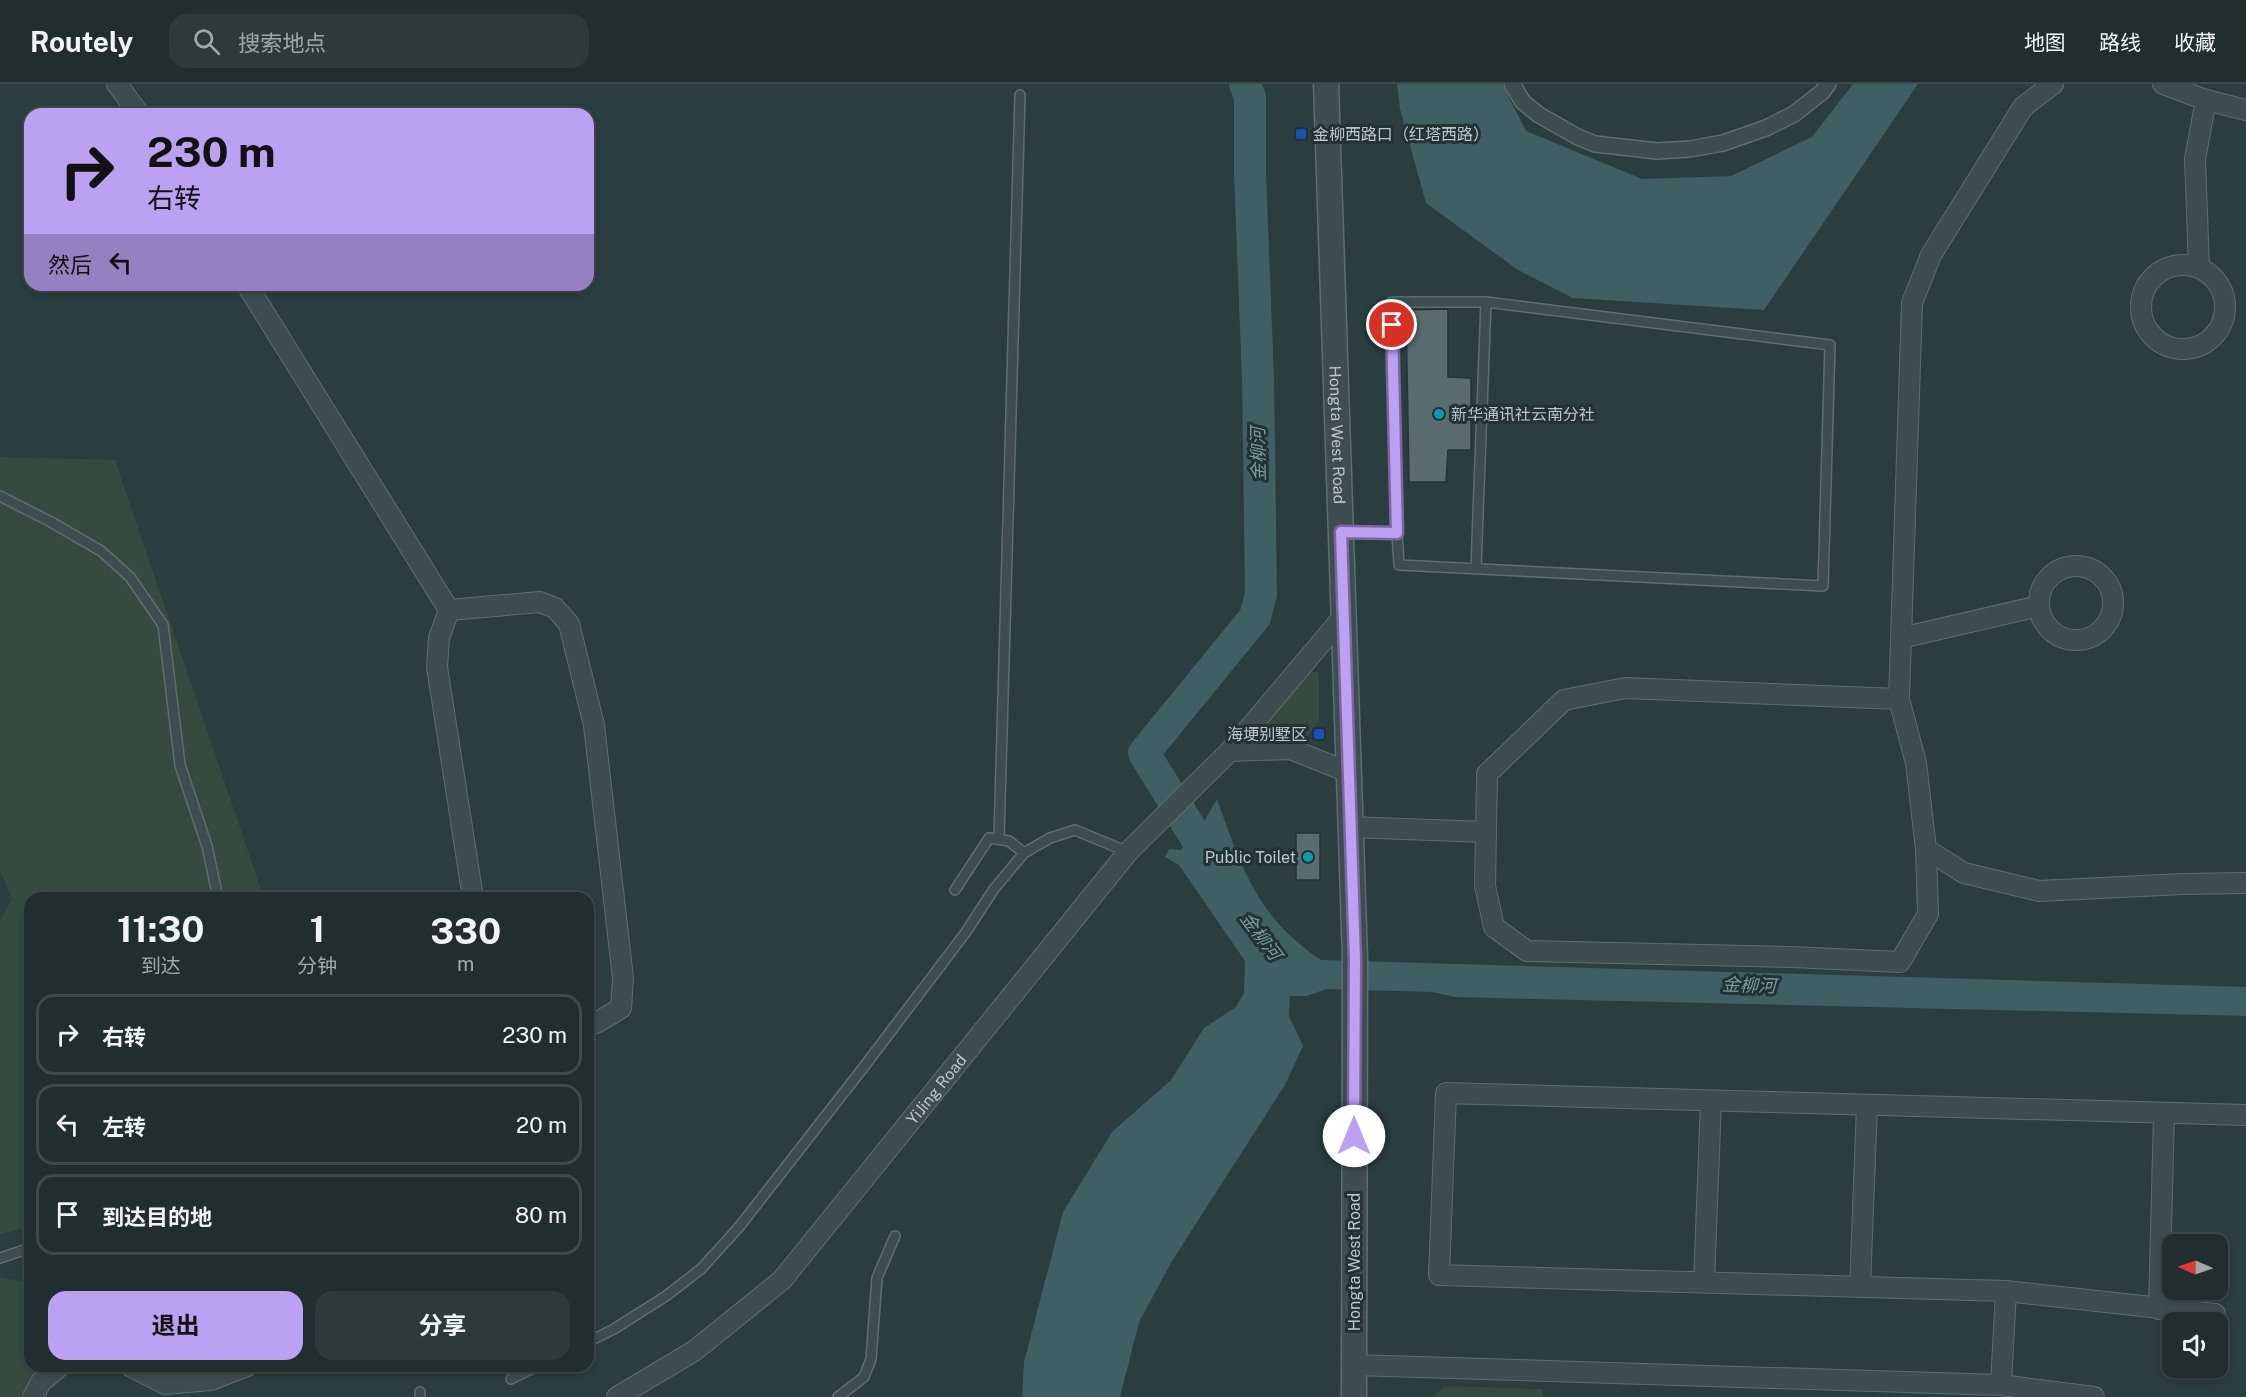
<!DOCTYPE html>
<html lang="zh">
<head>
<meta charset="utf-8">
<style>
	:root { --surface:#202e2f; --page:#2d3a3b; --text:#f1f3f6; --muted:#a2a8aa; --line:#3d4a4b; --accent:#bca0f2 }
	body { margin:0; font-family:"Public Sans","Noto Sans SC",sans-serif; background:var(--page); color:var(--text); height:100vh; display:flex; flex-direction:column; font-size:22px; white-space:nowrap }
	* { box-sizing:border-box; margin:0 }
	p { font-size:20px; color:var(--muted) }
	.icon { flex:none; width:33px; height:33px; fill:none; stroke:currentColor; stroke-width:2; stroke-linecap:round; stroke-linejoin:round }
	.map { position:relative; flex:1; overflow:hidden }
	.drawer { position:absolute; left:24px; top:808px; width:570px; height:480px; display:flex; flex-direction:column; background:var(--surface); border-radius:18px; box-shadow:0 3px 9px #0003,0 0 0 2px var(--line) }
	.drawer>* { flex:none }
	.hud { position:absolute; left:24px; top:24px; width:570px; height:183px; border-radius:18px; box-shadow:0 3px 9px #0003,0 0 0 2px var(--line); background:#bca0f2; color:#111; overflow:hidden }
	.needle { width:39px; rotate:272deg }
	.buttons { position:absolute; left:2162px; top:1150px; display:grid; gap:12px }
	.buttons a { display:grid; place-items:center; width:66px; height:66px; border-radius:12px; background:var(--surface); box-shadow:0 3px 9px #0003,0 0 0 2px var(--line); font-size:30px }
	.pin { position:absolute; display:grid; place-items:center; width:51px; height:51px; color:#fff; margin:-26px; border:3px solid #fff; border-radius:50%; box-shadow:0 2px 6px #0007 }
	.me { position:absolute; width:66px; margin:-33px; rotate:0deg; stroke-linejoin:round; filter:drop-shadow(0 0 4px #0008) }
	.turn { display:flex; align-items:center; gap:21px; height:126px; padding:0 24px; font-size:27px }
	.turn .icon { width:78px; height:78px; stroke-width:2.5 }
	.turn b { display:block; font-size:42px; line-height:51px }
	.then { display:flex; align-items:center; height:57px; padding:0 24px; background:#0003; gap:12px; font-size:22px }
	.eta { display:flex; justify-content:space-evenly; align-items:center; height:102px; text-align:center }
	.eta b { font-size:36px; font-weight:700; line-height:42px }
	.action { display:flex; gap:12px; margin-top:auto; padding:12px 24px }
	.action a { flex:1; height:69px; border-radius:18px; background:var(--accent); color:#111; font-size:24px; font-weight:700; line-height:69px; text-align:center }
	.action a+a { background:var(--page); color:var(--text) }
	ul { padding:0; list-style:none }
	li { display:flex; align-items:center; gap:18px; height:81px; margin:0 12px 9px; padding:0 12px; border:3px solid var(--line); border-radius:18px }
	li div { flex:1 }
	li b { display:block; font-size:22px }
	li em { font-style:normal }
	header { display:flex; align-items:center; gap:36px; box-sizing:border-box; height:84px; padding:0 30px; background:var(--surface); border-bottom:2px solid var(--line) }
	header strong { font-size:28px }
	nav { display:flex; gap:33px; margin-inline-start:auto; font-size:21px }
	.search { width:420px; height:54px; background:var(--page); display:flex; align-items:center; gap:15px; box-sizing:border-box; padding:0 21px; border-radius:18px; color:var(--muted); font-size:22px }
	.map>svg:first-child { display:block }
	.green { fill:#364b40 }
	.water { fill:#405f64 }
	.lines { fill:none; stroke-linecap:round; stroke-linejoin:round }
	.river { stroke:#405f64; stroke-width:32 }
	.building { fill:#596c6f; stroke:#253437; stroke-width:1.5 }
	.service-casing { stroke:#5f6d70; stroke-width:12 }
	.pedestrian-casing { stroke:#5f6d70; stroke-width:18 }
	.minor-casing { stroke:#5f6d70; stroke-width:22 }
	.tertiary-casing { stroke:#5f6d70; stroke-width:27 }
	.service { stroke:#3e4d50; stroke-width:9 }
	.pedestrian { stroke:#3e4d50; stroke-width:15 }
	.minor { stroke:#3e4d50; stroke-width:20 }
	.tertiary { stroke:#3e4d50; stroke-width:24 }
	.route-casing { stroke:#7a689d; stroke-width:15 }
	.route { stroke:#bca0f2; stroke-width:10 }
	.transit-dot { fill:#1a4fb4; stroke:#223235; stroke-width:2 }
	.culture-dot { fill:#0f9aa8; stroke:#223235; stroke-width:2 }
	.labels { text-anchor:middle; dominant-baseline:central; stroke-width:6; stroke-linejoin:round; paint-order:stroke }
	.poi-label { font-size:16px; fill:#bbc7ca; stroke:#223235; text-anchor:start }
	.street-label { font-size:16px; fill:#bbc7ca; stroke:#223235 }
	.water-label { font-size:18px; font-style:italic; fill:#789fa4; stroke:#223235 }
</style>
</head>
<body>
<header>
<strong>Routely</strong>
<div class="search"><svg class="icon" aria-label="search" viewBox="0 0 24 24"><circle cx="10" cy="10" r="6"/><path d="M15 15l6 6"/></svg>搜索地点</div>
<nav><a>地图</a><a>路线</a><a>收藏</a></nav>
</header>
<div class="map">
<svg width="2246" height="1313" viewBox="0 0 2246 1313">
	<rect width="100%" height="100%" fill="#2a3d3f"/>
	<g class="green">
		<path d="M 0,373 L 115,376 L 264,814 L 30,814 L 30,1142 L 0,1150 L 0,837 L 12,815 L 0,785 Z"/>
		<path d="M 1308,586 L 1319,589 L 1319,637 L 1307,653 L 1264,651 L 1263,645 Z"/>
		<path d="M 0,1193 L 27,1199 L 30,1206 L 30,1282 L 45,1283 L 25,1313 L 0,1313 Z"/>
		<path d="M 151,1283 L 209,1283 L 167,1291 Z"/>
		<path d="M 1445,1302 L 1543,1305 L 1543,1313 L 1433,1313 Z"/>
	</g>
	<g class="water">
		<path d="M 1397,0 L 1502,0 L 1526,47 L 1642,95 L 1731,92 L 1812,53 L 1853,0 L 1918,0 L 1764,226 L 1573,214 L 1518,186 L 1426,119 L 1400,25 Z"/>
		<path d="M 1217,715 C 1241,782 1257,834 1321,876 L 2246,903 L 2246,932 L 1455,913 L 1432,908 L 1326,905 L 1307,912 L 1290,912 L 1289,932 L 1303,962 L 1285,1001 L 1172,1177 L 1139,1238 L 1120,1313 L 1022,1313 L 1024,1278 L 1063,1128 L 1112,1048 L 1171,996 L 1204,944 L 1236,923 L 1244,909 L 1245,877 L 1179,781 L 1165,773 L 1169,765 L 1181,766 L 1202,741 Z"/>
	</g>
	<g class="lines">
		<path class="river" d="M 1216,786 L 1144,669 L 1255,533 L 1261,510 L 1258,294 L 1250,91 L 1250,13 L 1245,0"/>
	</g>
	<g class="building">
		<path d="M 1448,225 L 1448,293 L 1471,294 L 1471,366 L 1448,366 L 1446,398 L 1409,398 L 1406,226 Z"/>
		<rect x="1296" y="749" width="24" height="47"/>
	</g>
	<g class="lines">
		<g class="service-casing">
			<g id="service">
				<path d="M 1392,218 L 1486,218 L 1830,261 L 1823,502 L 1399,481 L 1397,449 Z"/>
				<path d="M 0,412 L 51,438 L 101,467 L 130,493 L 163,541 L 180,681 L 207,762 L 218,814"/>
				<path d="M 1343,448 L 1397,449"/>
				<path d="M 1476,484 L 1486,218"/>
				<path d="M 999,754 L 1020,11"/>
				<path d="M 955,806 L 989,754 L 1009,757 L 1024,769"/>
				<path d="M 0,1174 L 30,1164"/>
				<path d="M 588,1258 L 614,1245 L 666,1212 L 701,1185 L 739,1143 L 863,984 L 966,848 L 994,805 L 1024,769 L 1050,754 L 1075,746 L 1128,768"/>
				<path d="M 511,1295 L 537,1282"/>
				<path d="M 420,1313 L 420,1308"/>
				<path d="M 838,1313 L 864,1293 L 871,1275 L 877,1194 L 895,1152"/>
			</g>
		</g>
		<g class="pedestrian-casing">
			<path id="pedestrian" d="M 1512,0 L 1523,18 L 1539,31 L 1578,53 L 1595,60 L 1657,67 L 1690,65 L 1723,59 L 1766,44 L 1794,30 L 1822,8 L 1828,0"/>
		</g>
		<g class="minor-casing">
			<g id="minor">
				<path d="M 117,0 L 139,30"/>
				<path d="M 2053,0 L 2023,23 L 1931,171 L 1912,219 L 1899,615 L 1916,679 L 1926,765 L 1964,789 L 2039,807 L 2183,800 L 2246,799"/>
				<path d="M 2163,0 L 2206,16 L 2246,26"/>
				<circle cx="2183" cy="223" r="42"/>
				<path d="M 2199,183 L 2195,75 L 2206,16"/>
				<path d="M 247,201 L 449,526"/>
				<circle cx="2076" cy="519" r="37"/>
				<path d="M 1901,554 L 2039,522"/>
				<path d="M 1899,615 L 1625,604 L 1564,616 L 1487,690 L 1485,802 L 1494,843 L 1527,867 L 1792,873 L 1900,878 L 1928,830 L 1926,765"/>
				<path d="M 1230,667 L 1290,665 L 1348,688"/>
				<path d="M 1350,743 L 1486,748"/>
				<path d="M 473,814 L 437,583 L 439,554 L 449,526 L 540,518 L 555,524 L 569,540 L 594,641 L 623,894 L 621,924 L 598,938 L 588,942"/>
				<path d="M 1704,1198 L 1711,1017"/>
				<path d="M 1860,1203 L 1867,1022"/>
				<path d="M 2159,1225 L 2164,1030"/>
				<path d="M 2215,1230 L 2006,1207 L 1439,1191 L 1446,1009 L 2246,1031"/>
				<path d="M 1353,1281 L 2001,1301 L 2094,1313"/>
				<path d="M 130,1282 L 165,1300 L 211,1296 L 247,1282"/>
				<path d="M 2001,1301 L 2006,1207"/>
				<path d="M 33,1313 L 41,1298 L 60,1282"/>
				<path id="s1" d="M 617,1313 L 694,1267 L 782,1196 L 1128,768 L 1230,667 L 1343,533"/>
			</g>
		</g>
		<g class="tertiary-casing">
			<g id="tertiary">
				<path id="s2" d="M 1326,0 L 1355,875 L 1354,1313"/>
			</g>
		</g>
		<use href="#service" class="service"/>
		<use href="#pedestrian" class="pedestrian"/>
		<use href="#minor" class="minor"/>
		<use href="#tertiary" class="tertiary"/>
	</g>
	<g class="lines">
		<g class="route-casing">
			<path id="route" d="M 1354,1052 L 1355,875 L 1341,448 L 1397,449 L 1392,241"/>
		</g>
		<use href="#route" class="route"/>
	</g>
	<g class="transit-dot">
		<rect x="1295" y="44" width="12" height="12" rx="3"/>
		<rect x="1313" y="644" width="12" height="12" rx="3"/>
	</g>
	<g class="culture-dot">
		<circle cx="1439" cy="330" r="6"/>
		<circle cx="1308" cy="773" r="6"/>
	</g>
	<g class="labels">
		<g class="poi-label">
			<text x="1313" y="50">金柳西路口（红塔西路）</text>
			<text x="1451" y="330">新华通讯社云南分社</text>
			<text x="1307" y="650" text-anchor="end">海埂别墅区</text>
			<text x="1296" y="773" text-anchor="end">Public Toilet</text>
		</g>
		<g class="street-label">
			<text stroke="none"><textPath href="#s2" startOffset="351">Hongta West Road</textPath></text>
			<text stroke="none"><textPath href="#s1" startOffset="448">YiJing Road</textPath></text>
			<text transform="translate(1354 1178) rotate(-90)">Hongta West Road</text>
		</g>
		<g class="water-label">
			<text transform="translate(1258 370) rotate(-91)">金柳河</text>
			<text transform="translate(1261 852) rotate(53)">金柳河</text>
			<text transform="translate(1749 901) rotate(2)">金柳河</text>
		</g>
	</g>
</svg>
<div class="buttons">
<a><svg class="needle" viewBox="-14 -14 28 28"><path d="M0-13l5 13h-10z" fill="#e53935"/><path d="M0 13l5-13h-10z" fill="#a2a8aa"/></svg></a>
<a><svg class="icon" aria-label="sound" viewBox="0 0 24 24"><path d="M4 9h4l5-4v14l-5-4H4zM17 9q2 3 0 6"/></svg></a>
</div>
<div class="pin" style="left:1392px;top:241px;background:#d93025"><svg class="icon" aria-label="arrive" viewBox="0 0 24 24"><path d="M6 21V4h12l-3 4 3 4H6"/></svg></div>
<svg class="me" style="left:1354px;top:1052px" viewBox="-20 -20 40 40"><circle r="19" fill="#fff"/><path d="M0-13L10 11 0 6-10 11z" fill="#bca0f2"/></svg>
<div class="hud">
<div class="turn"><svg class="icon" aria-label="right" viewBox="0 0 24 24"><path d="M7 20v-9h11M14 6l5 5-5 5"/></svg><div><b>230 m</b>右转</div></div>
<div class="then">然后<svg class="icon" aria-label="left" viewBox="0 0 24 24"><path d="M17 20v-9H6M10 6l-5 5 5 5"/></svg></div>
</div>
<section class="drawer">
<div class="eta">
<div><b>11:30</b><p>到达</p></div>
<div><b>1</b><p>分钟</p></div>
<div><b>330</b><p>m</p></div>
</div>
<ul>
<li><svg class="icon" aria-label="right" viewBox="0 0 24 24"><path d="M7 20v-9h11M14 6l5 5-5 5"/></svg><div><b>右转</b></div><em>230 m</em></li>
<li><svg class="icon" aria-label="left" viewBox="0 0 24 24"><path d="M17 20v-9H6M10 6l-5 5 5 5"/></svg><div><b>左转</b></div><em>20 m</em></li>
<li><svg class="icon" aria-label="arrive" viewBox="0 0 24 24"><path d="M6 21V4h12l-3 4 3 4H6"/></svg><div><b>到达目的地</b></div><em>80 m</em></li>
</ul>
<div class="action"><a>退出</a><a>分享</a></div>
</section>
</div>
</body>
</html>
